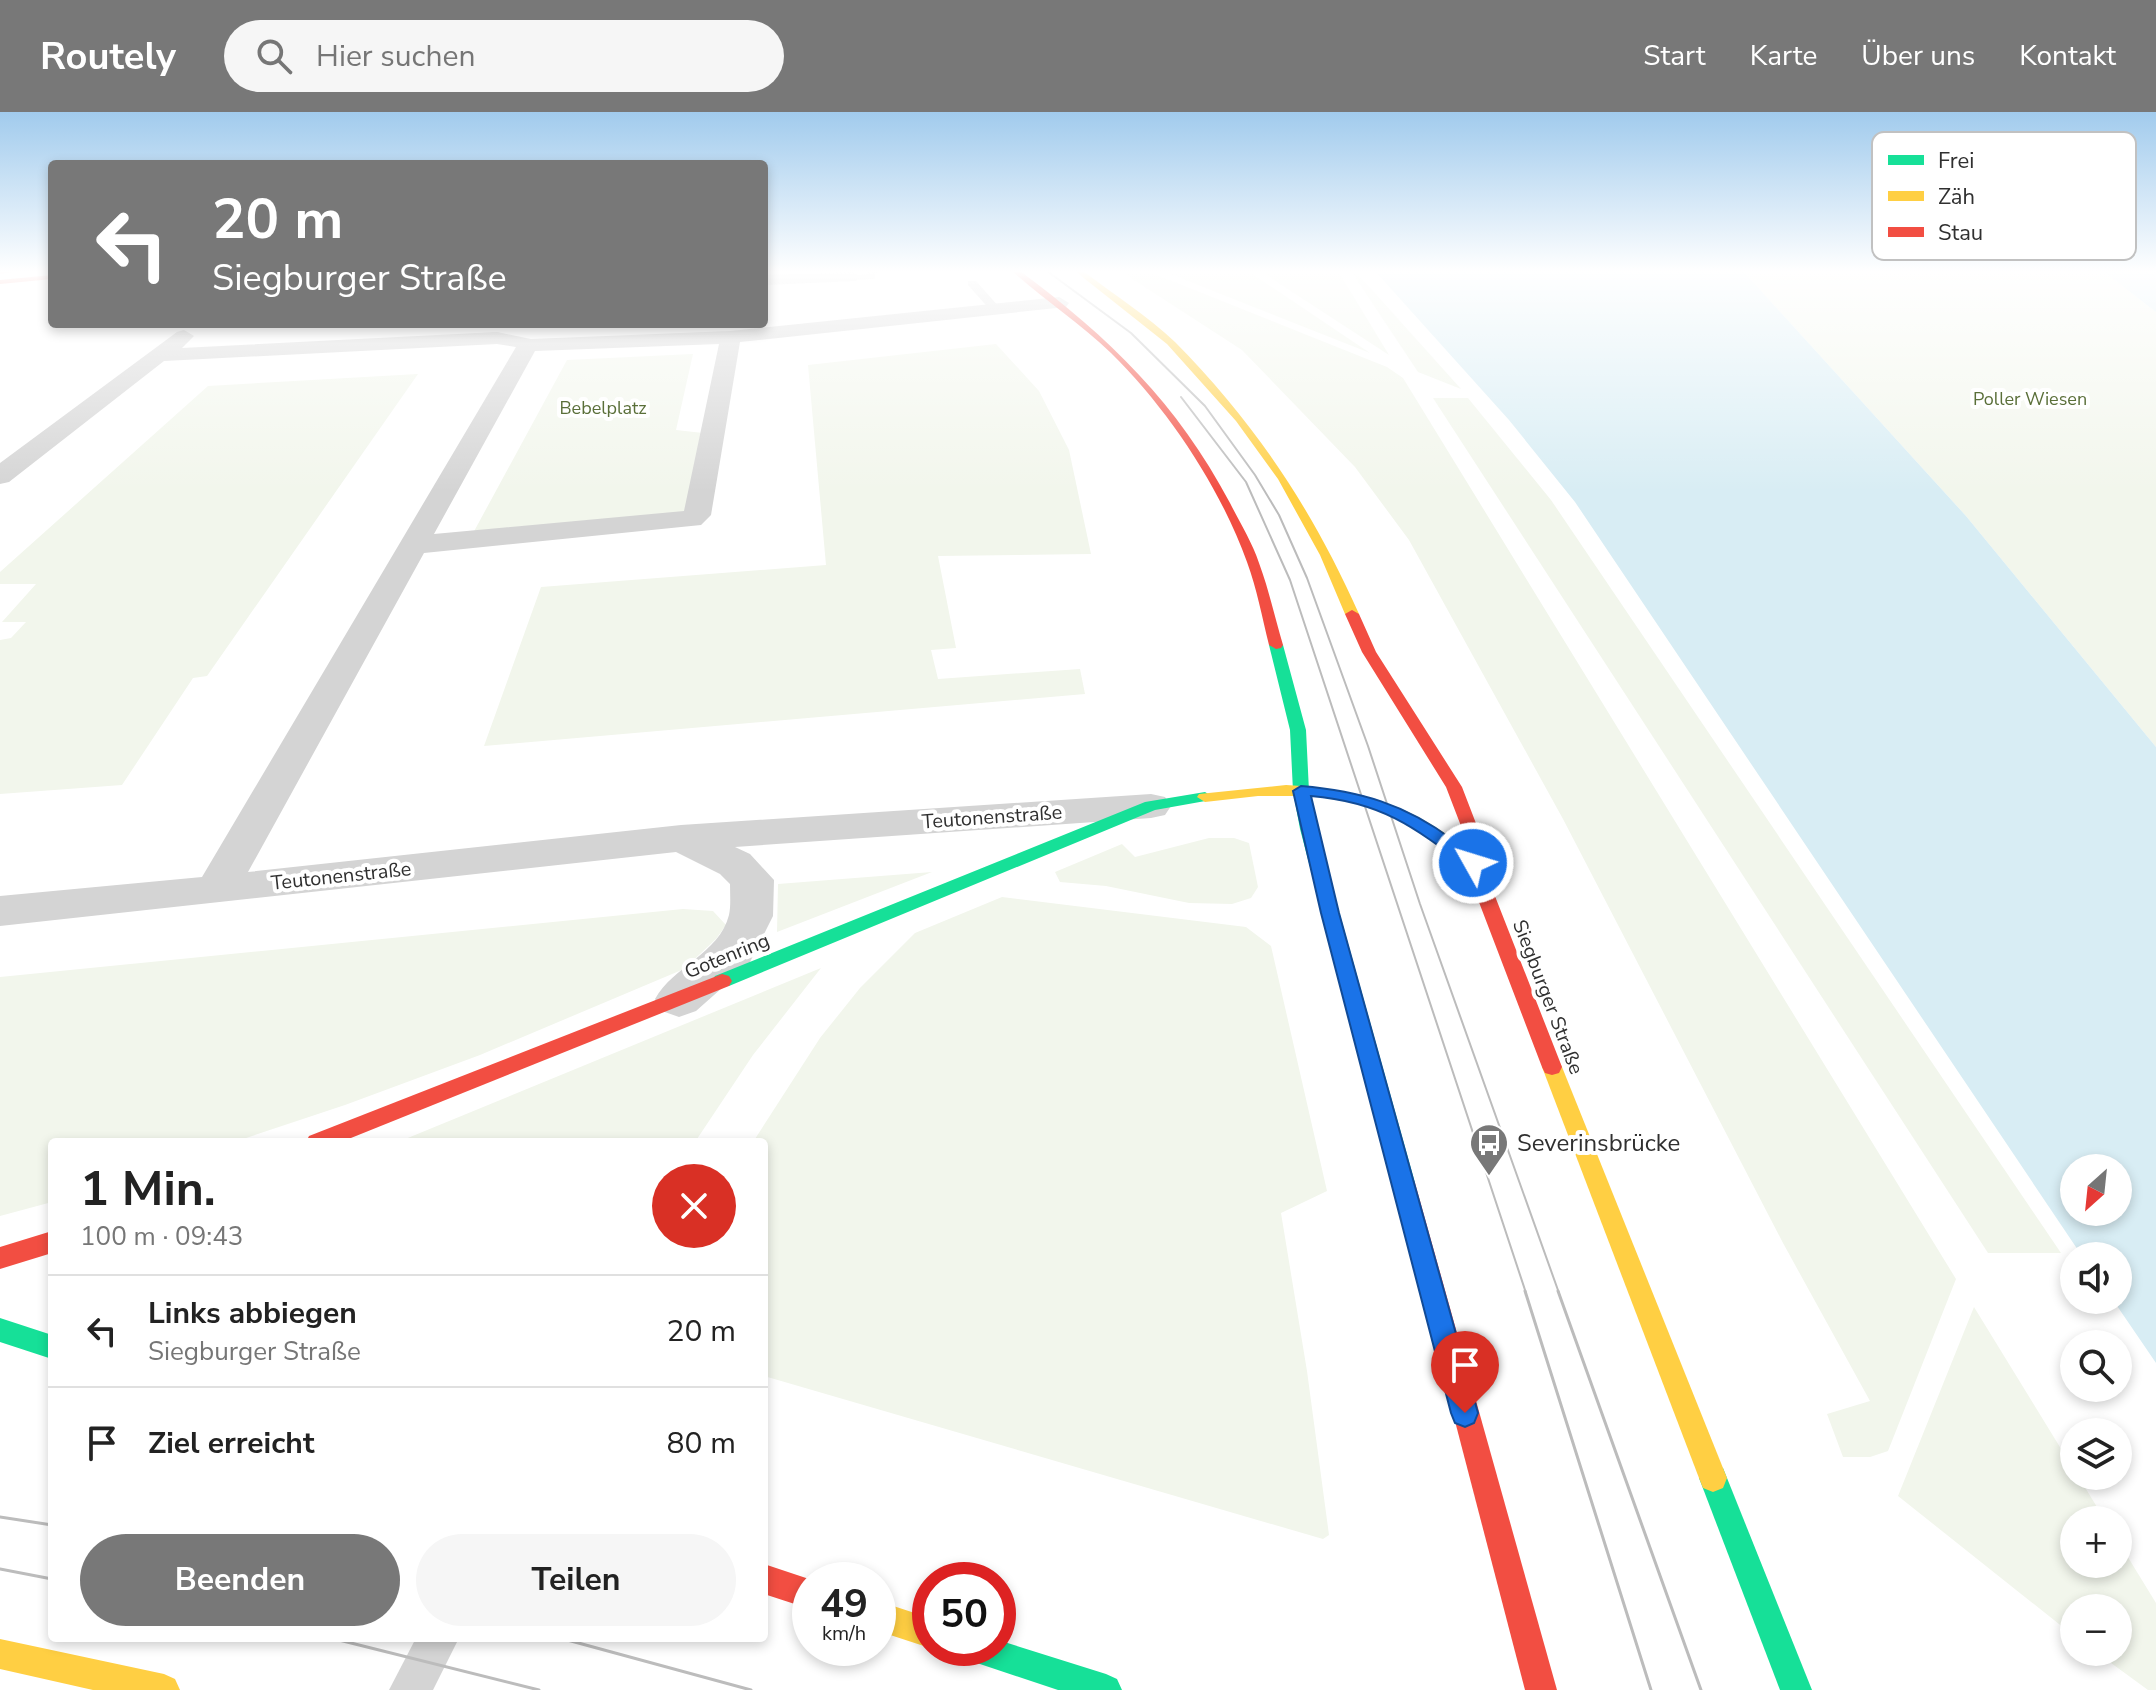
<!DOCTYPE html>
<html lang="de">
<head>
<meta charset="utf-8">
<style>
	:root { --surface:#fff; --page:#f6f6f6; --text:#222; --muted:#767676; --line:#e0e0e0; --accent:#787878 }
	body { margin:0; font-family:"Nunito Sans",sans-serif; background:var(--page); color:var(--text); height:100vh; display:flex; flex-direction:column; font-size:30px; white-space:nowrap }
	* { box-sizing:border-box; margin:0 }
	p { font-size:26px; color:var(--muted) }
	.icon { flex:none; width:44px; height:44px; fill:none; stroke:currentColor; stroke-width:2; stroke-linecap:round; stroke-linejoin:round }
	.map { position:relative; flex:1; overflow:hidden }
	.panel { position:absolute; left:48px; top:1026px; width:720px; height:504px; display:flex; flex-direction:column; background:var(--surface); border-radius:8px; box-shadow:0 4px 12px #0003 }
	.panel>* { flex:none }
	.banner { position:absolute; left:48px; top:48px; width:720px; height:168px; border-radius:8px; box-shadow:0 4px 12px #0003; background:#787878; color:#fff; overflow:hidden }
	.needle { width:52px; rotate:207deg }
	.controls { position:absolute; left:2060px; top:1042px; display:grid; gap:16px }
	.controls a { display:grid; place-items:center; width:72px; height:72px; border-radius:50%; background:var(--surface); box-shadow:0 4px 12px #0003; font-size:40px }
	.speed { position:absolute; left:792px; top:1450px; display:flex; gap:16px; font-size:40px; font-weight:700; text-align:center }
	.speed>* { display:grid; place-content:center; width:104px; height:104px; border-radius:50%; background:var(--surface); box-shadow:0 4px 12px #0003; line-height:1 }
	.speed small { font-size:20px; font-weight:400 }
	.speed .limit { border:12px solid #d22; background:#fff; color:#111 }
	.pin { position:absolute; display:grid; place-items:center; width:68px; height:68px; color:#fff; margin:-82px -34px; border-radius:50% 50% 50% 0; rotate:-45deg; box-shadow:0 0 8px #0007 }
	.pin .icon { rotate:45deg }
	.me { position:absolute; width:88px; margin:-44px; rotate:309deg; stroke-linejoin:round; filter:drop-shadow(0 0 6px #0008) }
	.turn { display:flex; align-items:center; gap:28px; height:168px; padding:0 32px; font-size:36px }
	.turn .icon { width:104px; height:104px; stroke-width:2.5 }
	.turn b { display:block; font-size:56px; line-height:68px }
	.round { display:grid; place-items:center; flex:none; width:84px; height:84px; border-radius:42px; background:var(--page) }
	.head { display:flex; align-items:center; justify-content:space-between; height:136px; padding:0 32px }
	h1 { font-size:48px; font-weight:700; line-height:60px }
	.action { display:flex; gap:16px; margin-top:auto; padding:16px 32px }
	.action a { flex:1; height:92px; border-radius:48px; background:var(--accent); color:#fff; font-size:32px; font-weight:700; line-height:92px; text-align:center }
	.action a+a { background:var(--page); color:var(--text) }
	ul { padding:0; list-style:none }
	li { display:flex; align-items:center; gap:24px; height:112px; padding:0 32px; border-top:2px solid var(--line) }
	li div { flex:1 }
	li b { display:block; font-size:30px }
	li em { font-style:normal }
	header { display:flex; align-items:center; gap:48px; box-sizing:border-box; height:112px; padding:0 40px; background:var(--accent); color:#fff }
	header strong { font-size:38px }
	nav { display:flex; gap:44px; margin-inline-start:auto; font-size:28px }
	.search { width:560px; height:72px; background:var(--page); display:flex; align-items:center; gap:20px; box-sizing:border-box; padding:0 28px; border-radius:44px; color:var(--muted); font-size:30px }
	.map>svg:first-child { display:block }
	.green { fill:#f2f6ec }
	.water { fill:#d8edf4; fill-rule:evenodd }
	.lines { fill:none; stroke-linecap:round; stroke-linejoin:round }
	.lane { fill:#d4d4d4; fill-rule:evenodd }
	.street { fill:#d4d4d4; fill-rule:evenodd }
	.fast { fill:#16e098; fill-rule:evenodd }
	.slow { fill:#ffcf43; fill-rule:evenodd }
	.jam { fill:#f24e42; fill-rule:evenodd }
	.tram-far1 { stroke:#bcbcbc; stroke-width:2 }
	.tram { stroke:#bcbcbc; stroke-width:3 }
	.route { fill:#1a73e8; stroke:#114b97; stroke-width:2 }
	.labels { text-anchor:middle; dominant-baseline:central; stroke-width:8; stroke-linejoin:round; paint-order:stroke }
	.far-park-label { font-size:18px; fill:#5a6f39; stroke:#fff }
	.street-label { font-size:20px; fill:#303030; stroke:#fff }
	.near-poi-label { font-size:24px; fill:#303030; stroke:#fff; text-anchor:start }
	.key { fill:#fff; stroke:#c1c1c1; stroke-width:2 }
	.key-label { font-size:22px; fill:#303030 }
</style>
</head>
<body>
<header>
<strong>Routely</strong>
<div class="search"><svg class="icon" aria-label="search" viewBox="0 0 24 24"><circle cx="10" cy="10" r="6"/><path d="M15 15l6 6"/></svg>Hier suchen</div>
<nav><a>Start</a><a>Karte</a><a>Über uns</a><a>Kontakt</a></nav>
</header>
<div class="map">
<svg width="2156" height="1578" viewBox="0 0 2156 1578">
	<rect width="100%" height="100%" fill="#fff"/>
	<g class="green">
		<path d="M 1120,159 L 1147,159 L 1387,255 L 1403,266 L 1956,1167 L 1888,1339 L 1870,1345 L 1843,1345 L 1827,1302 L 1870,1289 L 1783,1131 L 1563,707 L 1409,428 L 1355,355 L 1242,238 Z"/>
		<path d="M 1163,159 L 1248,159 L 1370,241 Z"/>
		<path d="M 1260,159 L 1338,159 L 1389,243 Z"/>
		<path d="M 1351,159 L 1355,159 L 1461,277 L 1418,260 Z"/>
		<path d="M 1743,159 L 2103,159 L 2156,200 L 2156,635 L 1966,404 Z"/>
		<path d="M 996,232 L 1039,279 L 1069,338 L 1091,442 L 938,444 L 956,536 L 931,538 L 938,567 L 1080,557 L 1085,582 L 484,634 L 541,475 L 826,453 L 808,253 Z"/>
		<path d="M 693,242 L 676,318 L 703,321 L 687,400 L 472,423 L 567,248 Z"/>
		<path d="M 418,262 L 207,564 L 193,566 L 122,673 L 0,682 L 0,528 L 11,526 L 26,510 L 2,510 L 36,472 L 0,472 L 0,460 L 208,274 Z"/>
		<path d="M 1433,286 L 1468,286 L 1551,388 L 2061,1141 L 1988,1141 Z"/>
		<path d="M 1209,726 L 1234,726 L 1249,731 L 1258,775 L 1251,786 L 1232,792 L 1189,791 L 1106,774 L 1060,770 L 1055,760 L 1122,732 L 1135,745 Z"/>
		<path d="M 932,760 L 777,820 L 778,772 Z"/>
		<path d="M 1002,785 L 1246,815 L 1271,834 L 1327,1079 L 1281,1101 L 1307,1259 L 1329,1423 L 1323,1427 L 764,1264 L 764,1030 L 753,1030 L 820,926 L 860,876 L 915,821 Z"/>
		<path d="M 683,797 L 713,799 L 726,813 L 716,827 L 684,857 L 480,943 L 345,993 L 234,1030 L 52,1030 L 52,1090 L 0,1104 L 0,865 Z"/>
		<path d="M 821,856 L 753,943 L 695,1030 L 398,1030 Z"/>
		<path d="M 1974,1195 L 2074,1358 L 2074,1364 L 2078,1364 L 2105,1408 L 2074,1408 L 2074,1452 L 2118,1452 L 2118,1429 L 2156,1491 L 2156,1578 L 2148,1578 L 2096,1540 L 2118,1540 L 2118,1496 L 2074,1496 L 2074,1524 L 1898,1384 Z"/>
	</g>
	<g class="water">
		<path d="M 1375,159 L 1743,159 L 1966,404 L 2156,635 L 2156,1251 L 2113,1188 L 2118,1188 L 2118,1144 L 2082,1144 L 1575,390 L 1509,308 ZM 2074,1056 L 2118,1056 L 2118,1100 L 2074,1100 Z"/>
		<path d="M 2103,159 L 2156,159 L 2156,200 Z"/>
	</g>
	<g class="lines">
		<g class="lane">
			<path d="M 867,159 L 877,159 L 874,167 L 850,168 L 845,165 L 867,162 Z"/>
			<path d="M 968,169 L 976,169 L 1000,196 L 1000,200 L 992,200 L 968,173 Z"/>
			<path d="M 416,1526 L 459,1526 L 433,1578 L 389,1578 Z"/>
		</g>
		<g class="street">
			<path d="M 850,160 L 856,161 L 859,165 L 856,169 L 764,173 L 764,163 Z"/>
			<path d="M 1059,185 L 1069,191 L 1066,195 L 740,230 L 711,403 L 701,413 L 424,441 L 248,760 L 681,713 L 1151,682 L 1165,685 L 1171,694 L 1165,703 L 1151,706 L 735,735 L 750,742 L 774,768 L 773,804 L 749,852 L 696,899 L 679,905 L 662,899 L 655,887 C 673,854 719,842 729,803 C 731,794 730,782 730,772 L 720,762 L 676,740 L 0,814 L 0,784 L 202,765 L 516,235 L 497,232 L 164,249 L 9,370 L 0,372 L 0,351 L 177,220 L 184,218 L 194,224 L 182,236 L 497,220 L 531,227 L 731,219 ZM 719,232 L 684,399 L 434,422 L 535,239 Z"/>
		</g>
		<g class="fast">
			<path d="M 1276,529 L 1283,533 L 1306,618 L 1309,679 L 1316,717 L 1415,1071 L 1412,1078 L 1404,1081 L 1396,1078 L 1393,1071 L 1300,717 L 1293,679 L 1290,618 L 1269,533 Z"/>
			<path d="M 1205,680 L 1213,685 L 1211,688 L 1155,698 L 729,874 L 715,874 L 712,869 L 715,864 L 1145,690 Z"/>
			<path d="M 0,1206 L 52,1223 L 52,1247 L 0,1230 Z"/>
			<path d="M 1713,1352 L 1723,1356 L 1812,1578 L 1780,1578 L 1699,1366 L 1703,1356 Z"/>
			<path d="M 998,1528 L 1106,1562 L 1117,1567 L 1122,1578 L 1058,1578 L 965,1547 L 961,1536 L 998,1536 Z"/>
		</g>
		<g class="slow">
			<path d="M 1075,159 L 1083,159 C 1113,182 1148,204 1175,230 C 1256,312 1312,397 1359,502 L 1357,505 L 1345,502 L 1320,443 L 1278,367 L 1236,309 L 1167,232 Z"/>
			<path d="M 1286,673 C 1348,676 1403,689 1453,727 C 1463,734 1474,741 1482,751 L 1479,755 L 1467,755 L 1412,714 L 1365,693 L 1314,684 L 1258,684 L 1205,690 L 1197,685 L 1199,682 Z"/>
			<path d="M 1552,947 L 1559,949 L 1562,955 L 1727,1366 L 1723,1376 L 1713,1380 L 1703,1376 L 1699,1366 L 1542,955 L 1545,949 Z"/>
			<path d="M 878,1489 L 930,1506 L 930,1536 L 878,1519 Z"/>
			<path d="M 0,1527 L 164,1562 L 175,1567 L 180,1578 L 93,1578 L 0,1557 Z"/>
		</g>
		<g class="jam">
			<path d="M 0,159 L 17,159 L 0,162 Z"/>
			<path d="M 1012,159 L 1020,159 C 1110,226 1177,291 1230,391 C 1240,411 1252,430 1259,451 C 1269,478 1275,506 1283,533 L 1281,536 L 1276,537 L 1269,533 C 1262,505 1257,477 1247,450 C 1220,375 1168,297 1111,241 C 1080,211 1044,188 1012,159 Z"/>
			<path d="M 52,163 L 52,167 L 0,172 L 0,168 Z"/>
			<path d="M 1352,498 L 1359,502 L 1376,540 L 1462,675 L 1482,727 L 1482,751 L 1562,955 L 1559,961 L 1552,963 L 1545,961 L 1542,955 L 1464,751 L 1466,727 L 1446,675 L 1362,540 L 1345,502 Z"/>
			<path d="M 722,862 L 729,864 L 732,869 L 729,874 L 341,1030 L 306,1030 L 309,1024 Z"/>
			<path d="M 1404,1061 L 1412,1064 L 1415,1071 L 1557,1578 L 1525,1578 L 1393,1071 L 1396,1064 Z"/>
			<path d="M 52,1119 L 52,1141 L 0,1157 L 0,1135 Z"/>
			<path d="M 764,1452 L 812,1468 L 810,1497 L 764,1482 Z"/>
		</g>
		<g class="tram-far1">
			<path d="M 1047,159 L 1131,221 L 1205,294 L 1255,363 L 1279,403 L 1307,466 L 1368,634 L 1420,792 L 1559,1181"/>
			<path d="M 1181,285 L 1246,370 L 1290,468 L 1526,1181"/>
		</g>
		<g class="tram">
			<path d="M 1525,1179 L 1651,1578"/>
			<path d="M 1558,1179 L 1701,1578"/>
			<path d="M 0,1405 L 52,1413"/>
			<path d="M 0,1457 L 52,1467"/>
			<path d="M 331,1526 L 539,1578"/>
			<path d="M 560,1526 L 751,1578"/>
		</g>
	</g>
	<linearGradient id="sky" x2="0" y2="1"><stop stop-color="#a1cbed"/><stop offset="0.42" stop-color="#fff"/><stop offset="1" stop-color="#fff" stop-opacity="0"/></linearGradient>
	<rect width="2156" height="380" fill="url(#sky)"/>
	<path class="route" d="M 1301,674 C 1360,679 1405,692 1453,728 C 1463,735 1474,742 1482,751 L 1473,757 L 1467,755 C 1413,714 1381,690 1311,684 L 1339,801 L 1478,1301 L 1474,1311 L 1465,1315 L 1455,1311 L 1451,1301 L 1321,801 L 1293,679 Z"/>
	<defs>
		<g id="bus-pin" transform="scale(2)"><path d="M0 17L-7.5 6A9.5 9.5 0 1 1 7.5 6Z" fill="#787878" stroke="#fff"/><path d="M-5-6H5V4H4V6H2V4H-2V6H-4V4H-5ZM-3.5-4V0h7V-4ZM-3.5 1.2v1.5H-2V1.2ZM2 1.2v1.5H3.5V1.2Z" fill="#fff"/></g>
	</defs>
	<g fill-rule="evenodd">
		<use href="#bus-pin" x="1489" y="1031"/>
	</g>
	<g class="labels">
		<g class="far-park-label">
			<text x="2030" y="287">Poller Wiesen</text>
			<text x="603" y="296">Bebelplatz</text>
		</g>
		<g class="street-label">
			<text transform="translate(992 705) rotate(-4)">Teutonenstraße</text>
			<text transform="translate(341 764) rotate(-6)">Teutonenstraße</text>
			<text transform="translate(727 844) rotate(-22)">Gotenring</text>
			<text transform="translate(1548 885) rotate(69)">Siegburger Straße</text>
		</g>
		<g class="near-poi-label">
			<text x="1517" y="1031">Severinsbrücke</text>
		</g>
	</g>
	<rect x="1872" y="20" width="264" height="128" rx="12" class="key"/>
	<rect x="1888" y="43" width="36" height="10" fill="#16e098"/>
	<rect x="1888" y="79" width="36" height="10" fill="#ffcf43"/>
	<rect x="1888" y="115" width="36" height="10" fill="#f24e42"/>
	<g class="key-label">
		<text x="1938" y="56">Frei</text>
		<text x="1938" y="92">Zäh</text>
		<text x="1938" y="128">Stau</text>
	</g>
</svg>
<div class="controls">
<a><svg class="needle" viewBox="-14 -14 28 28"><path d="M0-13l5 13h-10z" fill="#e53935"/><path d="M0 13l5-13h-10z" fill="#767676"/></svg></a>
<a><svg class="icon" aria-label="sound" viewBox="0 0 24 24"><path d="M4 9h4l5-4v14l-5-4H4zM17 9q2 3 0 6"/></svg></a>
<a><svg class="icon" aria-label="search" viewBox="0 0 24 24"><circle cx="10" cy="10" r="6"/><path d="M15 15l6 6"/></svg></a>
<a><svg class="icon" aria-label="layers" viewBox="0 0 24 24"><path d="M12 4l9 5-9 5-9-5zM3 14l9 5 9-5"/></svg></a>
<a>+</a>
<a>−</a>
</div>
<div class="speed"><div>49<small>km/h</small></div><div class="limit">50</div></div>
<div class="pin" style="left:1465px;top:1301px;background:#d93025"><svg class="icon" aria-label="arrive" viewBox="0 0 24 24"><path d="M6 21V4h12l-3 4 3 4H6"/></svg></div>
<svg class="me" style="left:1473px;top:751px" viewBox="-20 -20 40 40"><circle r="17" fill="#1a73e8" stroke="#fff" stroke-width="3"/><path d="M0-11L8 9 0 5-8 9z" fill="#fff"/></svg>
<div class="banner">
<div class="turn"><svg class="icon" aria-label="left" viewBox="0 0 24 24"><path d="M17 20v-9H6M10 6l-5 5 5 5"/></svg><div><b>20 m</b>Siegburger Straße</div></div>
</div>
<section class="panel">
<div class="head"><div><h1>1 Min.</h1><p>100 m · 09:43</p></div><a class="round" style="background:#d93025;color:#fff"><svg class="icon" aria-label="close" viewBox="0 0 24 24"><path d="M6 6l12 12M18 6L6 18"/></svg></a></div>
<ul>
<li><svg class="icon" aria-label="left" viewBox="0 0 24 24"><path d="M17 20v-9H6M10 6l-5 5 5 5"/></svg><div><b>Links abbiegen</b><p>Siegburger Straße</p></div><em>20 m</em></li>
<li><svg class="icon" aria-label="arrive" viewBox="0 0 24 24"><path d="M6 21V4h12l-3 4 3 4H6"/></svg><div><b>Ziel erreicht</b></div><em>80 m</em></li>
</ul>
<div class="action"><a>Beenden</a><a>Teilen</a></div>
</section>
</div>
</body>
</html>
